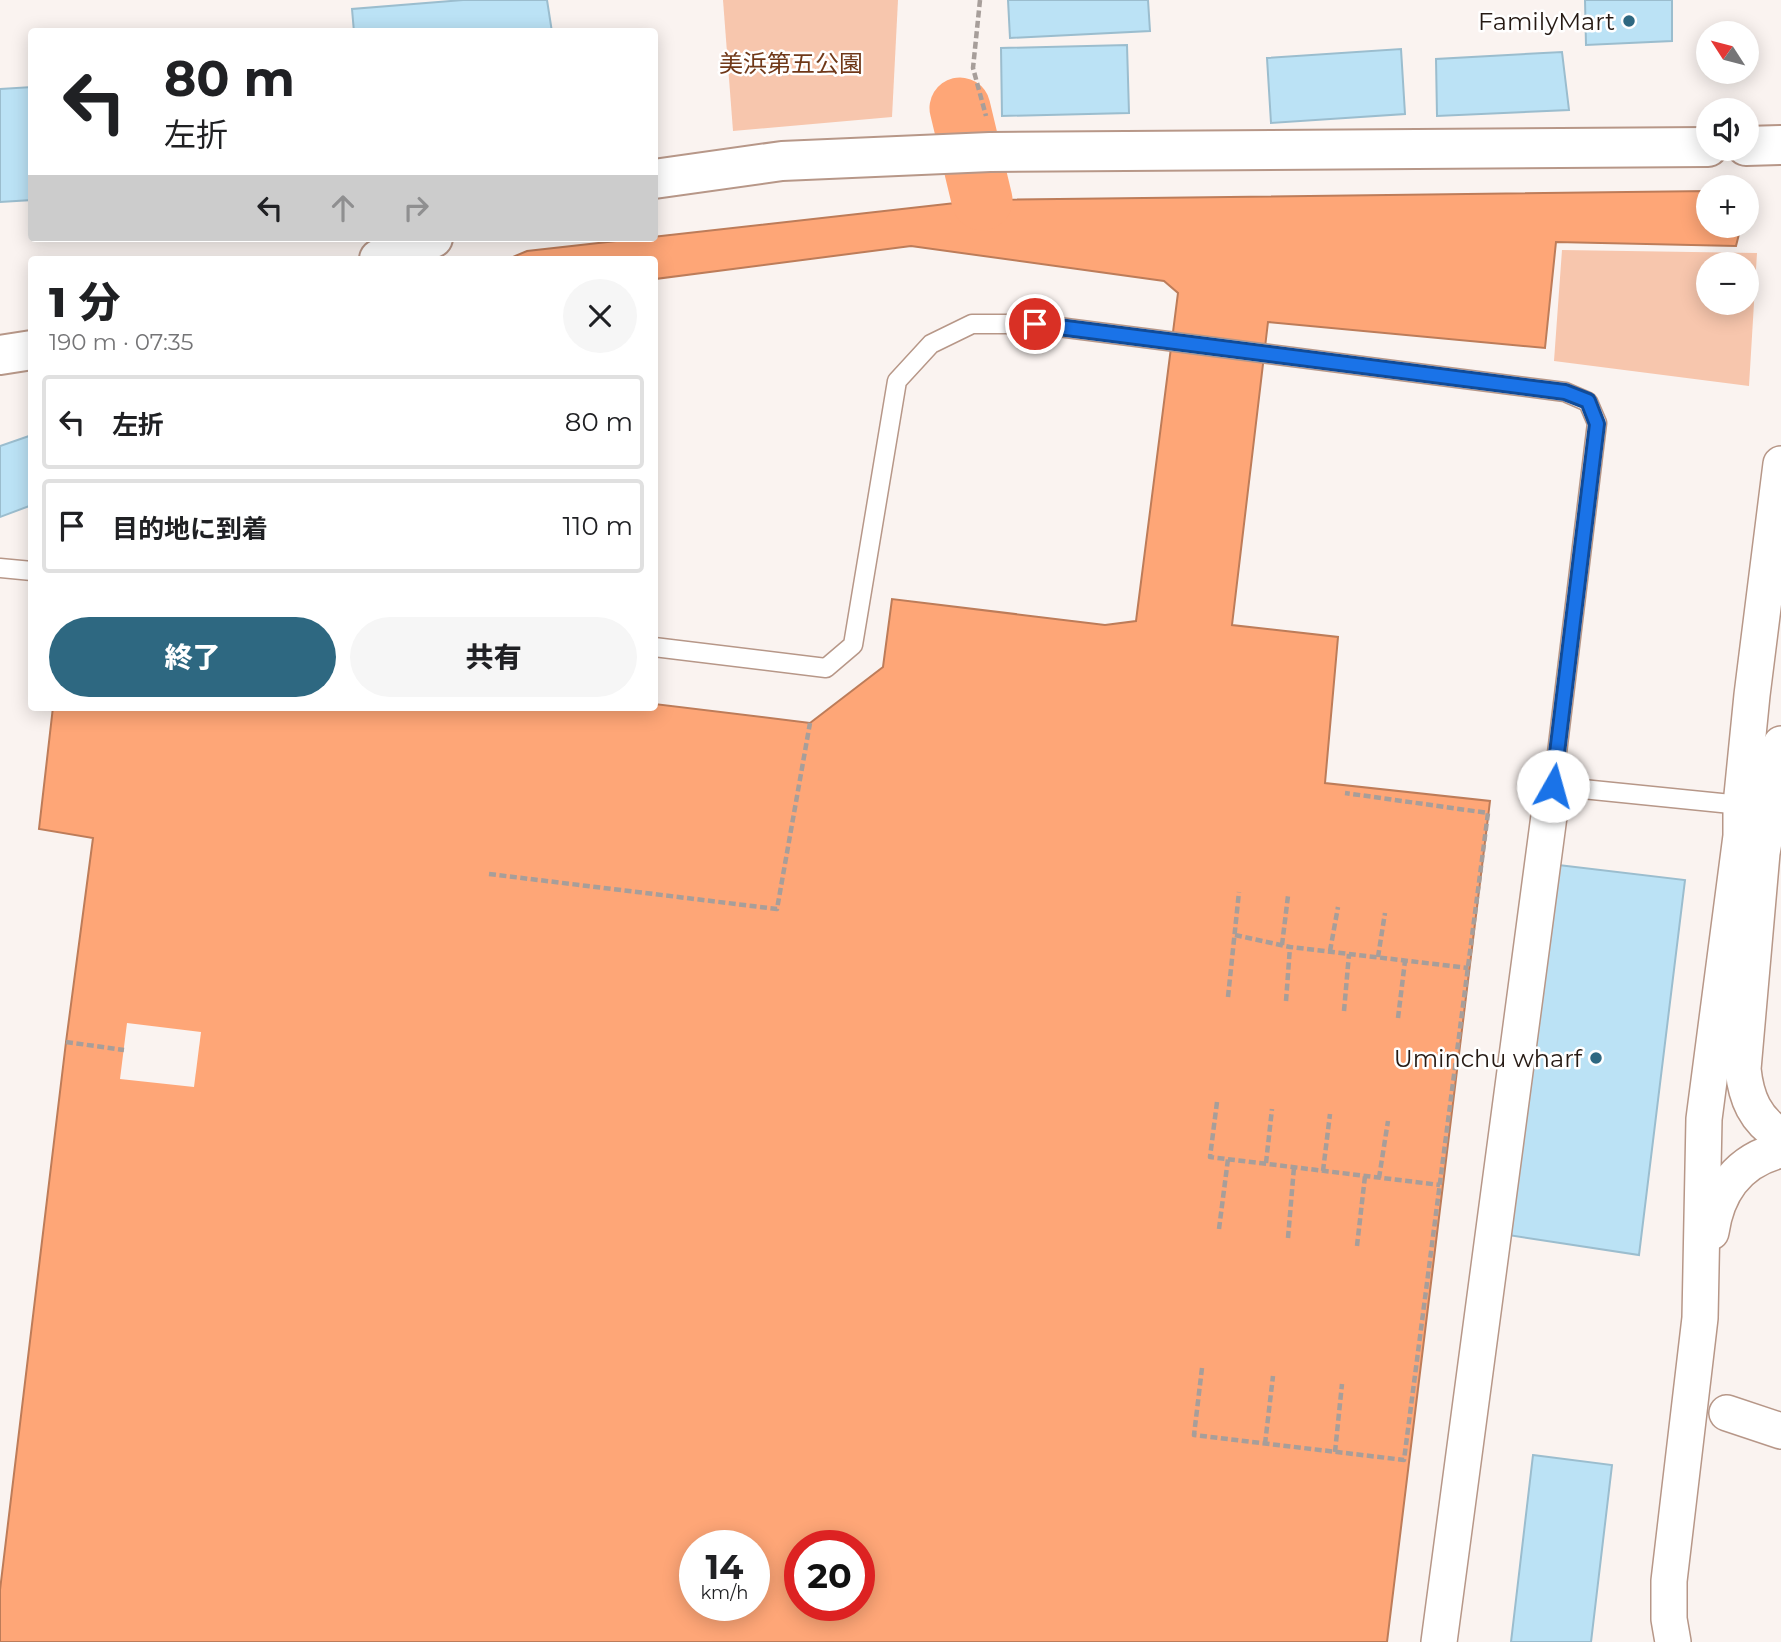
<!DOCTYPE html>
<html lang="ja">
<head>
<meta charset="utf-8">
<style>
	:root { --surface:#fff; --page:#f6f6f6; --text:#202124; --muted:#757577; --line:#e0e0e0; --accent:#2e6881 }
	body { margin:0; font-family:Montserrat,"Noto Sans JP",sans-serif; background:var(--page); color:var(--text); height:100vh; display:flex; flex-direction:column; font-size:26px; white-space:nowrap }
	* { box-sizing:border-box; margin:0 }
	p { font-size:23px; color:var(--muted) }
	.icon { flex:none; width:38px; height:38px; fill:none; stroke:currentColor; stroke-width:2; stroke-linecap:round; stroke-linejoin:round }
	.map { position:relative; flex:1; overflow:hidden }
	.sheet { position:absolute; left:28px; top:256px; width:630px; height:455px; display:flex; flex-direction:column; background:var(--surface); border-radius:7px; box-shadow:0 4px 18px #0003 }
	.sheet>* { flex:none }
	.hud { position:absolute; left:28px; top:28px; width:630px; height:214px; border-radius:7px; box-shadow:0 4px 18px #0003; background:#fff; color:var(--text); overflow:hidden }
	.needle { width:46px; rotate:306deg }
	.tools { position:absolute; left:1696px; top:21px; display:grid; gap:14px }
	.tools a { display:grid; place-items:center; width:63px; height:63px; border-radius:50%; background:var(--surface); box-shadow:0 4px 18px #0003; font-size:35px }
	.speed { position:absolute; left:679px; top:1530px; display:flex; gap:14px; font-size:35px; font-weight:700; text-align:center }
	.speed>* { display:grid; place-content:center; width:91px; height:91px; border-radius:50%; background:var(--surface); box-shadow:0 4px 18px #0003; line-height:1 }
	.speed small { font-size:18px; font-weight:400 }
	.speed .limit { border:10px solid #d22; background:#fff; color:#111 }
	.pin { position:absolute; display:grid; place-items:center; width:60px; height:60px; color:#fff; margin:-30px; border:4px solid #fff; border-radius:50%; box-shadow:0 2px 7px #0007 }
	.me { position:absolute; width:77px; margin:-38px; rotate:7deg; stroke-linejoin:round; filter:drop-shadow(0 0 5px #0008) }
	.turn { display:flex; align-items:center; gap:24px; height:147px; padding:0 21px; font-size:32px }
	.turn .icon { width:91px; height:91px; stroke-width:2.5 }
	.turn b { display:block; font-size:49px; line-height:60px }
	.lanes { display:flex; align-items:center; height:66px; padding:0 21px; background:#0003; justify-content:center; gap:35px; direction:ltr }
	.lanes .off { opacity:.35 }
	.round { display:grid; place-items:center; flex:none; width:74px; height:74px; border-radius:37px; background:var(--page) }
	.summary { display:flex; align-items:center; justify-content:space-between; height:119px; padding:0 21px }
	h1 { font-size:42px; font-weight:800; line-height:52px }
	.primary-button { display:flex; gap:14px; margin-top:auto; padding:14px 21px }
	.primary-button a { flex:1; height:80px; border-radius:42px; background:var(--accent); color:#fff; font-size:28px; font-weight:800; line-height:80px; text-align:center }
	.primary-button a+a { background:var(--page); color:var(--text) }
	ul { padding:0; list-style:none }
	li { display:flex; align-items:center; gap:21px; height:94px; margin:0 14px 10px; padding:0 7px; border:4px solid var(--line); border-radius:7px }
	li div { flex:1 }
	li b { display:block; font-size:26px }
	li em { font-style:normal }
	.map>svg:first-child { display:block }
	.green { fill:#f7c6ad; fill-rule:evenodd }
	.water { fill:#fea677; stroke:#bd7c59; stroke-width:2; fill-rule:evenodd }
	.pier { fill:#faf3f0 }
	.lines { fill:none; stroke-linecap:round; stroke-linejoin:round }
	.river { stroke:#fea677; stroke-width:61 }
	.building { fill:#bbe2f5; stroke:#9bbdce; stroke-width:2 }
	.lane-casing { stroke:#b79788; stroke-width:21 }
	.street-casing { stroke:#b79788; stroke-width:38 }
	.secondary-casing { stroke:#b79788; stroke-width:42 }
	.path { stroke:#a79e9a; stroke-width:4.5; stroke-dasharray:7 3.5; stroke-linecap:butt }
	.lane { stroke:#fff; stroke-width:18 }
	.street { stroke:#fff; stroke-width:35 }
	.secondary { stroke:#fff; stroke-width:38 }
	.route-casing { stroke:#114b97; stroke-width:18 }
	.route { stroke:#1a73e8; stroke-width:12 }
	.poi-dot { fill:#2e6881; stroke:#fff; stroke-width:2.5 }
	.labels { text-anchor:middle; dominant-baseline:central; stroke-width:5; stroke-linejoin:round; paint-order:stroke }
	.poi-label { font-size:24px; fill:#261a14; stroke:#fff; text-anchor:end }
	.park-label { font-size:24px; fill:#703818; stroke:#fff }
</style>
</head>
<body>
<div class="map">
<svg width="1781" height="1642" viewBox="0 0 1781 1642">
	<rect width="100%" height="100%" fill="#faf3f0"/>
	<g class="green">
		<path d="M 723,0 L 898,0 L 892,117 L 733,131 Z"/>
		<path d="M 1562,250 L 1757,253 L 1749,386 L 1554,361 ZM 1708,264 L 1746,264 L 1746,303 L 1708,303 Z"/>
	</g>
	<path class="water" d="M 1708,191 L 1708,226 L 1741,226 L 1736,246 L 1556,242 L 1545,348 L 1268,322 L 1232,625 L 1338,637 L 1325,783 L 1490,801 L 1387,1642 L 0,1642 L 0,1590 L 66,1042 L 93,838 L 39,829 L 53,707 L 654,707 L 655,704 L 810,723 L 883,667 L 892,599 L 1105,625 L 1136,621 L 1178,293 L 1164,281 L 911,246 L 655,279 L 654,259 L 508,259 L 527,251 L 982,200 ZM 695,1545 L 754,1545 L 754,1605 L 695,1605 ZM 800,1545 L 859,1545 L 859,1605 L 800,1605 Z"/>
	<path class="pier" d="M 127,1023 L 201,1032 L 194,1087 L 120,1079 Z"/>
	<g class="lines">
		<path class="river" d="M 960,108 L 982,200"/>
	</g>
	<g class="building">
		<path d="M 463,0 L 547,0 L 552,32 L 354,32 L 352,9 Z"/>
		<path d="M 1008,0 L 1148,0 L 1150,31 L 1010,38 Z"/>
		<path d="M 1585,0 L 1672,0 L 1672,41 L 1586,45 Z"/>
		<path d="M 1127,45 L 1129,113 L 1002,116 L 1001,48 Z"/>
		<path d="M 1401,49 L 1405,114 L 1271,123 L 1267,58 Z"/>
		<path d="M 1562,52 L 1569,110 L 1437,116 L 1436,59 Z"/>
		<path d="M 32,87 L 32,200 L 0,202 L 0,89 Z"/>
		<path d="M 32,435 L 32,505 L 0,517 L 0,446 Z"/>
		<path d="M 1550,864 L 1685,880 L 1639,1255 L 1508,1235 Z"/>
		<path d="M 1533,1455 L 1612,1465 L 1591,1642 L 1511,1642 Z"/>
	</g>
	<g class="lines">
		<g class="lane-casing">
			<g id="lane">
				<path d="M 0,568 L 32,571"/>
				<path d="M 654,647 L 826,668 L 853,645 L 897,381 L 931,344 L 972,324 L 1035,324 L 1565,392 L 1588,402 L 1597,423 L 1553,786 L 1741,805"/>
			</g>
		</g>
		<g class="street-casing">
			<g id="street">
				<path d="M 1781,744 L 1762,853 L 1743,1069 C 1746,1098 1755,1120 1781,1136"/>
				<path d="M 1711,1232 C 1717,1190 1739,1160 1781,1150"/>
				<path d="M 1727,1413 L 1781,1431"/>
				<path d="M 1439,1642 L 1553,786"/>
				<path d="M 1673,1642 L 1669,1619 L 1669,1581 L 1700,1318 L 1704,1119 L 1741,836 L 1741,805 L 1752,695 L 1781,464"/>
			</g>
		</g>
		<g class="secondary-casing">
			<g id="secondary">
				<path d="M 1746,146 L 1781,145"/>
				<path d="M 654,179 L 782,161 L 990,152 L 1708,147"/>
				<path d="M 379,259 L 433,238"/>
				<path d="M 0,355 L 32,350"/>
			</g>
		</g>
		<g class="path">
			<path d="M 980,0 L 973,68 L 986,116"/>
			<path d="M 489,874 L 777,909 L 810,723"/>
			<path d="M 1235,935 L 1290,947 L 1468,968"/>
			<path d="M 1282,945 L 1288,896"/>
			<path d="M 1330,951 L 1338,907"/>
			<path d="M 1378,957 L 1385,913"/>
			<path d="M 1228,997 L 1239,892"/>
			<path d="M 1286,1001 L 1290,947"/>
			<path d="M 1344,1011 L 1349,954"/>
			<path d="M 1398,1018 L 1405,961"/>
			<path d="M 66,1042 L 124,1050"/>
			<path d="M 1217,1102 L 1210,1157 L 1440,1185"/>
			<path d="M 1266,1163 L 1272,1109"/>
			<path d="M 1323,1171 L 1330,1114"/>
			<path d="M 1379,1178 L 1388,1121"/>
			<path d="M 1219,1229 L 1228,1159"/>
			<path d="M 1288,1238 L 1294,1167"/>
			<path d="M 1357,1246 L 1365,1176"/>
			<path d="M 1202,1368 L 1194,1435 L 1404,1460 L 1488,813 L 1345,793"/>
			<path d="M 1265,1444 L 1273,1376"/>
			<path d="M 1335,1452 L 1342,1384"/>
		</g>
		<use href="#lane" class="lane"/>
		<use href="#street" class="street"/>
		<use href="#secondary" class="secondary"/>
	</g>
	<g class="lines">
		<g class="route-casing">
			<path id="route" d="M 1035,324 L 1565,392 L 1588,401 L 1597,424 L 1553,786"/>
		</g>
		<use href="#route" class="route"/>
	</g>
	<g class="poi-dot">
		<circle cx="1629" cy="21" r="7"/>
		<circle cx="1596" cy="1058" r="7"/>
	</g>
	<g class="labels">
		<g class="poi-label">
			<text x="1615" y="21">FamilyMart</text>
			<text x="1582" y="1058">Uminchu wharf</text>
		</g>
		<g class="park-label">
			<text x="791" y="63">美浜第五公園</text>
		</g>
	</g>
</svg>
<div class="tools">
<a><svg class="needle" viewBox="-14 -14 28 28"><path d="M0-13l5 13h-10z" fill="#e53935"/><path d="M0 13l5-13h-10z" fill="#757577"/></svg></a>
<a><svg class="icon" aria-label="sound" viewBox="0 0 24 24"><path d="M4 9h4l5-4v14l-5-4H4zM17 9q2 3 0 6"/></svg></a>
<a>+</a>
<a>−</a>
</div>
<div class="speed"><div>14<small>km/h</small></div><div class="limit">20</div></div>
<div class="pin" style="left:1035px;top:324px;background:#d93025"><svg class="icon" aria-label="arrive" viewBox="0 0 24 24"><path d="M6 21V4h12l-3 4 3 4H6"/></svg></div>
<svg class="me" style="left:1553px;top:786px" viewBox="-20 -20 40 40"><circle r="19" fill="#fff"/><path d="M0-13L10 11 0 6-10 11z" fill="#1a73e8"/></svg>
<div class="hud">
<div class="turn"><svg class="icon" aria-label="left" viewBox="0 0 24 24"><path d="M17 20v-9H6M10 6l-5 5 5 5"/></svg><div><b>80 m</b>左折</div></div>
<div class="lanes"><svg class="icon" aria-label="left" viewBox="0 0 24 24"><path d="M17 20v-9H6M10 6l-5 5 5 5"/></svg><svg class="icon off" aria-label="ahead" viewBox="0 0 24 24"><path d="M12 20V5M6 11l6-6 6 6"/></svg><svg class="icon off" aria-label="right" viewBox="0 0 24 24"><path d="M7 20v-9h11M14 6l5 5-5 5"/></svg></div>
</div>
<section class="sheet">
<div class="summary"><div><h1>1 分</h1><p>190 m · 07:35</p></div><a class="round"><svg class="icon" aria-label="close" viewBox="0 0 24 24"><path d="M6 6l12 12M18 6L6 18"/></svg></a></div>
<ul>
<li><svg class="icon" aria-label="left" viewBox="0 0 24 24"><path d="M17 20v-9H6M10 6l-5 5 5 5"/></svg><div><b>左折</b></div><em>80 m</em></li>
<li><svg class="icon" aria-label="arrive" viewBox="0 0 24 24"><path d="M6 21V4h12l-3 4 3 4H6"/></svg><div><b>目的地に到着</b></div><em>110 m</em></li>
</ul>
<div class="primary-button"><a>終了</a><a>共有</a></div>
</section>
</div>
</body>
</html>
